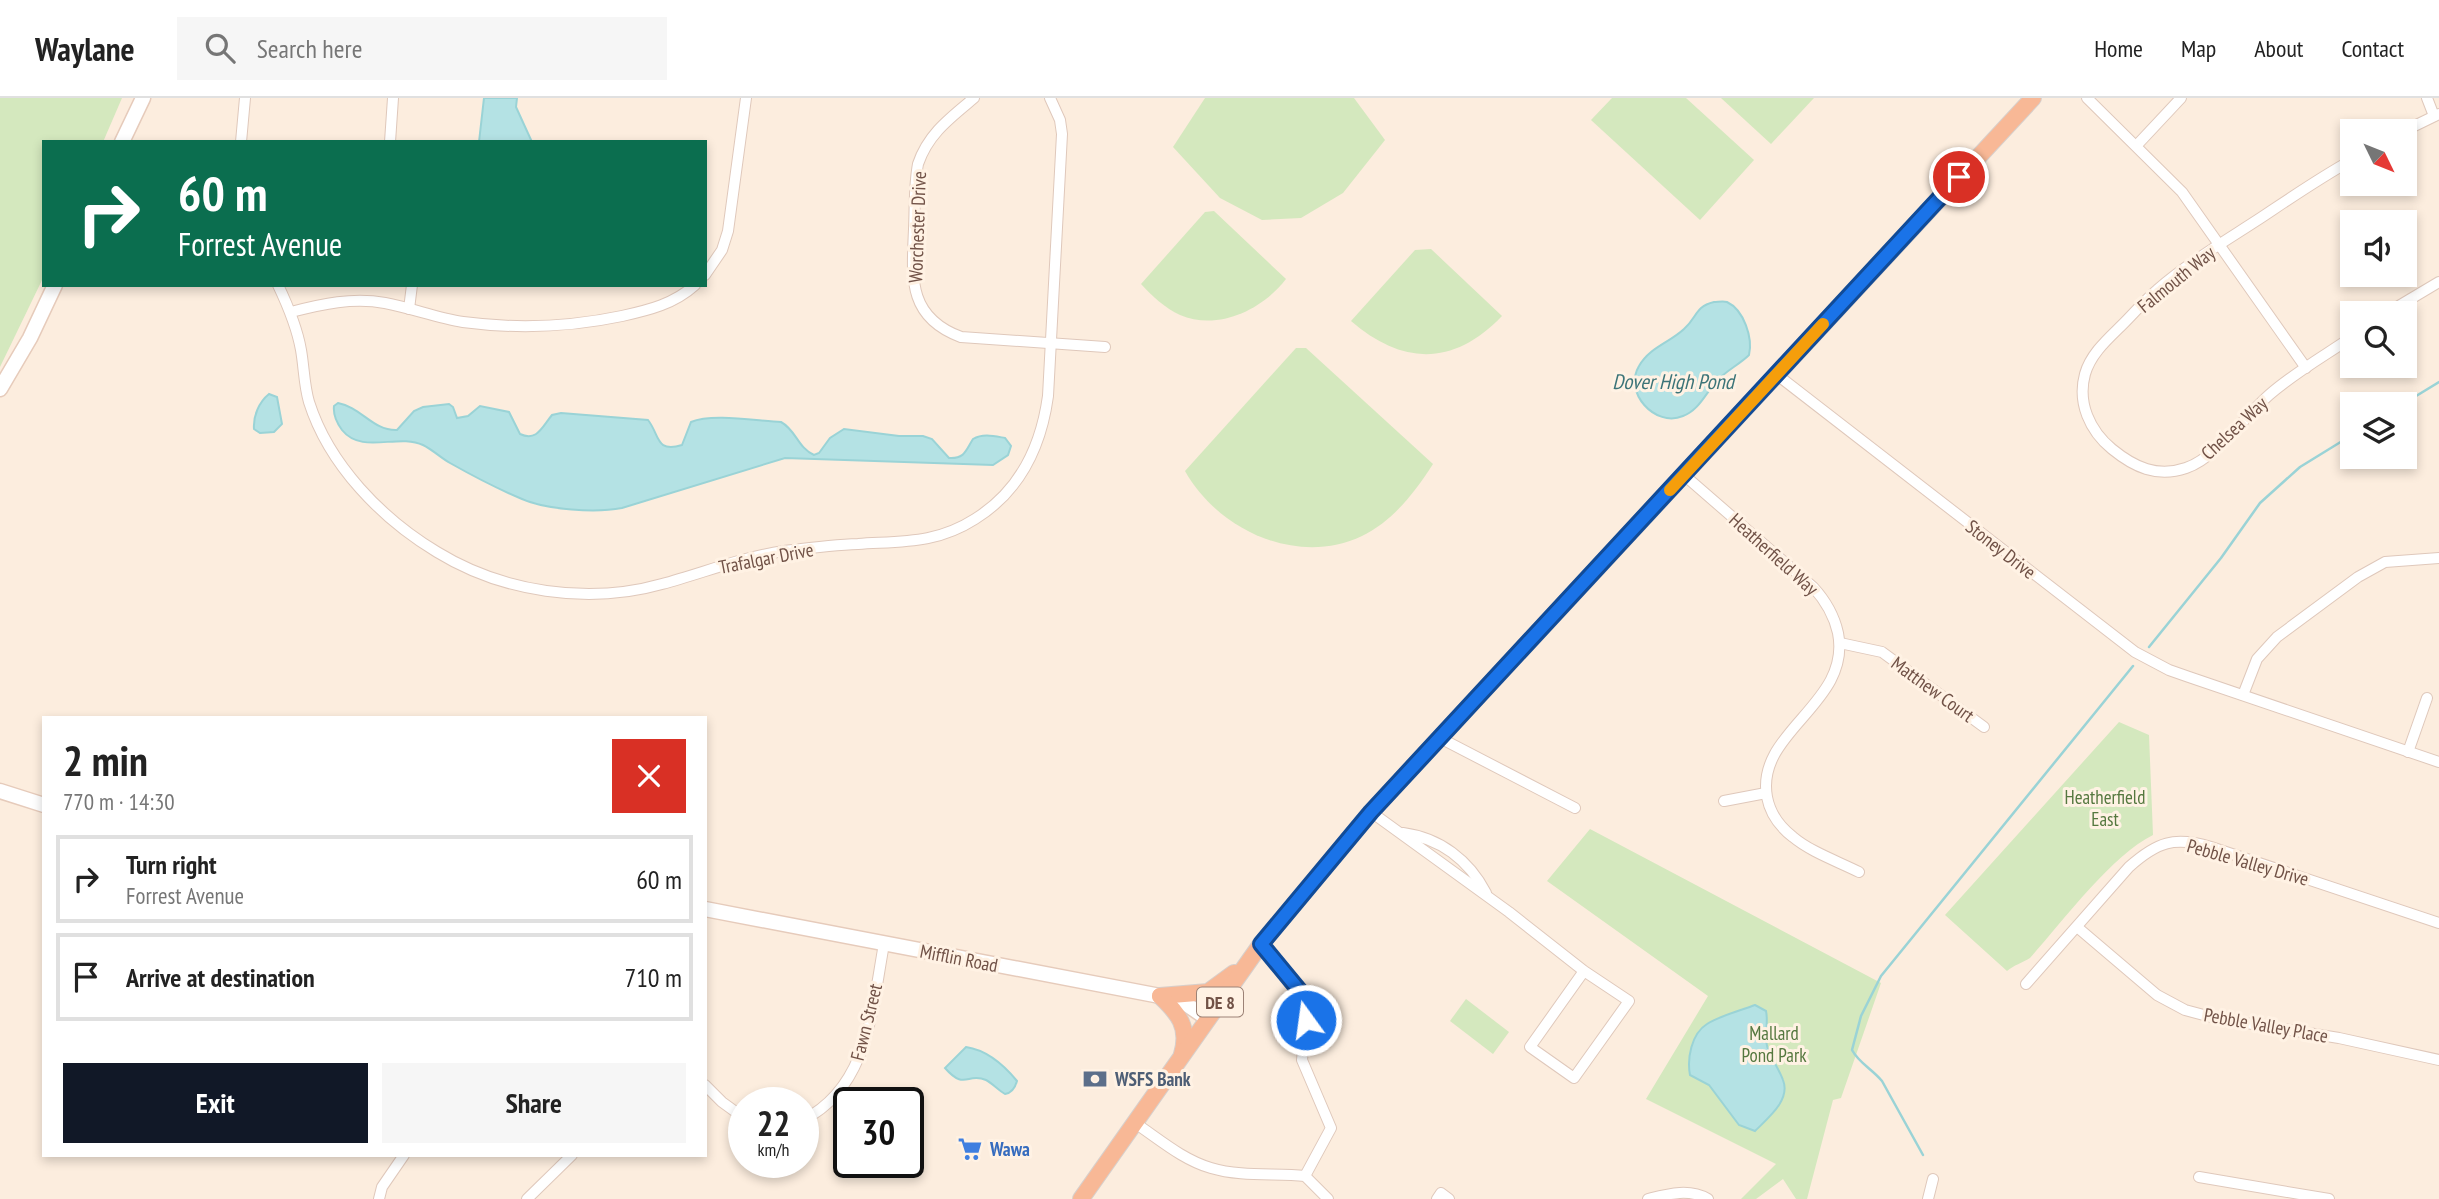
<!DOCTYPE html>
<html lang="en">
<head>
<meta charset="utf-8">
<style>
	:root { --surface:#fff; --page:#f6f6f6; --text:#222; --muted:#767676; --line:#e0e0e0; --accent:#111827 }
	body { margin:0; font-family:"PT Sans Narrow",sans-serif; background:var(--page); color:var(--text); height:100vh; display:flex; flex-direction:column; font-size:26px; white-space:nowrap }
	* { box-sizing:border-box; margin:0 }
	p { font-size:23px; color:var(--muted) }
	.icon { flex:none; width:38px; height:38px; fill:none; stroke:currentColor; stroke-width:2; stroke-linecap:round; stroke-linejoin:round }
	.map { position:relative; flex:1; overflow:hidden }
	.sheet { position:absolute; left:42px; top:618px; width:665px; height:441px; display:flex; flex-direction:column; background:var(--surface); border-radius:0px; box-shadow:0 4px 10px #0003 }
	.sheet>* { flex:none }
	.banner { position:absolute; left:42px; top:42px; width:665px; height:147px; border-radius:0px; box-shadow:0 4px 10px #0003; background:#0b6e4f; color:#fff; overflow:hidden }
	.needle { width:46px; rotate:133deg }
	.controls { position:absolute; left:2340px; top:21px; display:grid; gap:14px }
	.controls a { display:grid; place-items:center; width:77px; height:77px; border-radius:0px; background:var(--surface); box-shadow:0 4px 10px #0003; font-size:35px }
	.speed { position:absolute; left:728px; top:989px; display:flex; gap:14px; font-size:35px; font-weight:700; text-align:center }
	.speed>* { display:grid; place-content:center; width:91px; height:91px; border-radius:50%; background:var(--surface); box-shadow:0 4px 10px #0003; line-height:1 }
	.speed small { font-size:18px; font-weight:400 }
	.speed .limit { border:4px solid #111; border-radius:10px; background:#fff; color:#111 }
	.pin { position:absolute; display:grid; place-items:center; width:60px; height:60px; color:#fff; margin:-30px; border:4px solid #fff; border-radius:50%; box-shadow:0 2px 7px #0007 }
	.me { position:absolute; width:77px; margin:-38px; rotate:346deg; stroke-linejoin:round; filter:drop-shadow(0 0 5px #0008) }
	.turn { display:flex; align-items:center; gap:24px; height:147px; padding:0 21px; font-size:32px }
	.turn .icon { width:91px; height:91px; stroke-width:2.5 }
	.turn b { display:block; font-size:49px; line-height:60px }
	.round { display:grid; place-items:center; flex:none; width:74px; height:74px; border-radius:0px; background:var(--page) }
	.summary { display:flex; align-items:center; justify-content:space-between; height:119px; padding:0 21px }
	h1 { font-size:42px; font-weight:700; line-height:52px }
	.primary-button { display:flex; gap:14px; margin-top:auto; padding:14px 21px }
	.primary-button a { flex:1; height:80px; border-radius:0px; background:var(--accent); color:#fff; font-size:28px; font-weight:700; line-height:80px; text-align:center }
	.primary-button a+a { background:var(--page); color:var(--text) }
	ul { padding:0; list-style:none }
	li { display:flex; align-items:center; gap:21px; height:88px; margin:0 14px 10px; padding:0 7px; border:4px solid var(--line); border-radius:0px }
	li div { flex:1 }
	li b { display:block; font-size:26px }
	li em { font-style:normal }
	header { display:flex; align-items:center; gap:42px; box-sizing:border-box; height:98px; padding:0 35px; background:var(--surface); border-bottom:2px solid var(--line) }
	header strong { font-size:33px }
	nav { display:flex; gap:38px; margin-inline-start:auto; font-size:24px }
	.search { width:490px; height:63px; background:var(--page); display:flex; align-items:center; gap:18px; box-sizing:border-box; padding:0 24px; border-radius:0px; color:var(--muted); font-size:26px }
	.map>svg:first-child { display:block }
	.green { fill:#d4e8be }
	.water { fill:#b4e2e4; stroke:#9ad3d6; stroke-width:2 }
	.lines { fill:none; stroke-linecap:round; stroke-linejoin:round }
	.stream { stroke:#9ad3d6; stroke-width:2.5 }
	.minor-casing { stroke:#dfc8bb; stroke-width:12 }
	.secondary-casing { stroke:#e6cbbb; stroke-width:17 }
	.trunk-casing { stroke:#d7cfcb; stroke-width:18 }
	.minor { stroke:#fff; stroke-width:10 }
	.secondary { stroke:#fff; stroke-width:14 }
	.trunk { stroke:#f8b896; stroke-width:16 }
	.route-casing { stroke:#114b97; stroke-width:18 }
	.route { stroke:#1a73e8; stroke-width:12 }
	.slow { stroke:#f59e0b; stroke-width:12 }
	.labels { text-anchor:middle; dominant-baseline:central; stroke-width:6; stroke-linejoin:round; paint-order:stroke }
	.shield { fill:#fff2e4; stroke:#9c8276; stroke-width:2 }
	.shield-label { font-size:18px; font-weight:bold; fill:#715247 }
	.street-label { font-size:19px; fill:#715247; stroke:#fff2e4 }
	.park-label { font-size:19px; fill:#55783f; stroke:#fff2e4 }
	.service-label { font-size:19px; font-weight:bold; fill:#4e5e75; stroke:#fff2e4; text-anchor:start }
	.shop-label { font-size:19px; font-weight:bold; fill:#366cbe; stroke:#fff2e4; text-anchor:start }
	.water-label { font-size:21px; font-style:italic; fill:#3c7478; stroke:#fff2e4 }
</style>
</head>
<body>
<header>
<strong>Waylane</strong>
<div class="search"><svg class="icon" aria-label="search" viewBox="0 0 24 24"><circle cx="10" cy="10" r="6"/><path d="M15 15l6 6"/></svg>Search here</div>
<nav><a>Home</a><a>Map</a><a>About</a><a>Contact</a></nav>
</header>
<div class="map">
<svg width="2439" height="1101" viewBox="0 0 2439 1101">
	<rect width="100%" height="100%" fill="#fcedde"/>
	<g class="green">
		<path d="M 0,0 L 122,0 L 103,44 L 44,44 L 44,178 L 0,269 Z"/>
		<path d="M 1205,0 L 1354,0 L 1385,42 L 1343,95 L 1301,120 L 1262,122 L 1220,100 L 1173,49 Z"/>
		<path d="M 1612,0 L 1686,0 L 1754,62 L 1700,122 L 1591,22 Z"/>
		<path d="M 1721,0 L 1814,0 L 1771,46 Z"/>
		<path d="M 1214,113 L 1286,181 C 1262,212 1218,233 1180,217 C 1165,210 1152,198 1141,186 L 1205,114 Z"/>
		<path d="M 1431,151 L 1502,218 C 1454,268 1403,268 1351,223 L 1415,152 Z"/>
		<path d="M 1296,250 L 1306,250 L 1433,366 C 1415,394 1393,423 1362,438 C 1297,469 1218,432 1185,373 Z"/>
		<path d="M 2119,624 L 2149,637 L 2153,737 C 2112,757 2062,824 2030,860 C 2022,865 2014,867 2007,873 L 1945,817 Z"/>
		<path d="M 1590,731 L 1881,885 L 1841,1000 L 1833,1002 L 1807,1101 L 1796,1101 L 1783,1081 L 1756,1101 L 1741,1101 L 1776,1066 L 1646,1001 L 1708,898 L 1547,783 Z"/>
		<path d="M 1466,901 L 1509,934 L 1493,956 L 1450,923 Z"/>
	</g>
	<g class="water">
		<path d="M 484,0 L 517,0 L 516,9 L 532,44 L 479,44 Z"/>
		<path d="M 1714,204 C 1718,204 1723,203 1727,204 C 1744,212 1753,240 1749,257 C 1739,267 1725,273 1716,284 C 1705,296 1699,312 1683,318 C 1655,330 1623,294 1639,268 C 1650,249 1669,245 1684,231 C 1698,219 1694,209 1714,204 Z"/>
		<path d="M 269,296 L 277,299 L 282,326 L 274,334 L 260,335 L 254,331 C 253,318 259,304 269,296 Z"/>
		<path d="M 338,305 C 361,309 373,333 397,332 L 414,313 L 423,309 L 449,306 L 453,309 L 457,320 L 468,318 L 480,308 L 509,314 L 520,336 C 537,344 542,329 552,317 L 561,315 L 648,322 C 660,337 655,355 682,347 L 691,324 C 712,315 757,323 781,324 C 796,332 798,350 814,357 L 819,355 L 830,340 L 844,331 L 899,338 L 923,338 L 932,341 L 949,360 C 965,361 966,352 973,341 C 983,335 994,338 1005,340 L 1011,348 L 1008,357 L 993,367 L 785,360 L 622,410 C 596,415 547,412 522,401 C 498,391 473,378 450,365 C 441,360 433,352 423,347 C 398,335 362,357 342,332 C 336,324 333,317 334,308 Z"/>
		<path d="M 1755,907 L 1766,913 C 1769,926 1763,938 1768,951 C 1772,962 1779,971 1783,982 C 1791,1002 1768,1020 1755,1033 L 1739,1027 L 1709,987 L 1690,977 C 1687,961 1691,936 1707,926 C 1717,919 1742,912 1755,907 Z"/>
		<path d="M 966,949 C 986,952 1004,967 1017,983 C 1015,990 1012,995 1005,996 C 998,992 992,985 986,982 C 967,974 965,993 945,970 Z"/>
	</g>
	<g class="lines">
		<g class="stream">
			<path d="M 2403,306 L 2439,284"/>
			<path d="M 2149,549 L 2221,460 L 2260,405 L 2300,369 L 2352,337"/>
			<path d="M 1923,1057 L 1882,983 C 1872,971 1859,965 1852,952 L 1861,918 L 1881,878 L 2133,568"/>
		</g>
		<g class="minor-casing">
			<g id="minor">
				<path d="M 974,0 C 950,20 928,36 918,66 C 914,87 915,109 914,131 C 912,179 907,219 961,239 L 1105,249"/>
				<path d="M 2087,0 L 2182,94 L 2306,270"/>
				<path d="M 2427,0 L 2434,18"/>
				<path d="M 2404,33 L 2439,16"/>
				<path d="M 241,44 L 245,0"/>
				<path d="M 390,44 L 393,0"/>
				<path d="M 2137,47 L 2181,0"/>
				<path d="M 2352,62 C 2321,79 2292,99 2262,119 C 2227,142 2189,164 2157,192 C 2145,202 2135,214 2123,226 C 2109,240 2091,255 2085,276 C 2077,305 2090,333 2112,351 C 2134,369 2157,380 2186,370 C 2217,359 2244,319 2269,297 C 2294,275 2324,258 2352,239"/>
				<path d="M 705,177 L 722,152 L 728,133 L 746,0"/>
				<path d="M 278,187 C 288,208 297,229 301,252 C 304,269 304,287 309,304 C 329,367 382,421 437,454 C 502,494 588,507 662,486 C 703,475 742,459 784,453 C 809,450 833,447 858,446 C 902,443 936,446 975,421 C 1020,393 1041,349 1048,298 L 1062,36 L 1060,22 L 1050,0"/>
				<path d="M 409,211 L 412,187"/>
				<path d="M 291,214 C 322,206 353,199 385,205 C 412,210 437,220 463,224 C 516,231 570,229 622,218 C 649,212 674,206 695,187"/>
				<path d="M 2387,215 L 2439,184"/>
				<path d="M 1776,276 L 2135,554 L 2169,572 L 2189,579 L 2439,664"/>
				<path d="M 1684,377 L 1813,489 C 1825,502 1834,517 1838,535 C 1852,606 1755,633 1767,699 C 1770,715 1780,729 1793,739 C 1811,754 1837,763 1859,774"/>
				<path d="M 1840,545 L 1882,554 L 1984,629"/>
				<path d="M 2243,597 L 2257,561 L 2277,539 L 2358,479 L 2385,464 L 2439,460"/>
				<path d="M 1440,640 L 1575,710"/>
				<path d="M 2408,654 L 2427,600"/>
				<path d="M 1724,703 L 1766,695"/>
				<path d="M 1371,714 L 1509,814 L 1584,873 L 1629,903 L 1574,980 L 1530,949 L 1584,873"/>
				<path d="M 1403,735 C 1440,740 1469,762 1486,795"/>
				<path d="M 2077,829 L 2157,897 L 2185,912 L 2215,920 L 2339,940 L 2439,962"/>
				<path d="M 1261,846 L 1308,903 L 1302,962 L 1331,1030 L 1305,1078"/>
				<path d="M 2026,886 L 2129,769 C 2157,744 2174,738 2211,749 L 2439,825"/>
				<path d="M 705,987 L 722,1004 L 744,1020"/>
				<path d="M 803,1022 C 869,989 872,910 884,846"/>
				<path d="M 1135,1025 C 1159,1041 1183,1062 1211,1070 C 1241,1079 1274,1075 1305,1078 L 1328,1101"/>
				<path d="M 2199,1079 L 2329,1101"/>
				<path d="M 379,1101 L 382,1089 L 404,1057"/>
				<path d="M 527,1101 L 572,1057"/>
				<path d="M 1437,1101 L 1441,1095 L 1449,1101"/>
				<path d="M 1648,1101 C 1668,1096 1689,1090 1708,1101"/>
				<path d="M 1928,1101 L 1933,1081"/>
			</g>
		</g>
		<g class="secondary-casing">
			<g id="secondary">
				<path d="M 122,44 L 143,0"/>
				<path d="M 0,291 L 30,240 L 55,187"/>
				<path d="M 0,693 L 44,707"/>
				<path d="M 705,811 L 1160,898 L 1186,906 L 1208,921"/>
			</g>
		</g>
		<g class="trunk-casing">
			<g id="trunk">
				<path d="M 1160,898 L 1208,894 L 1234,875"/>
				<path d="M 1160,898 C 1178,915 1190,929 1182,956"/>
				<path d="M 1081,1101 L 1261,846 L 1371,714 L 2033,0"/>
			</g>
		</g>
		<use href="#minor" class="minor"/>
		<use href="#secondary" class="secondary"/>
		<use href="#trunk" class="trunk"/>
	</g>
	<g class="lines">
		<g class="route-casing">
			<path id="route" d="M 1306,922 L 1308,903 L 1261,846 L 1371,714 L 1959,79"/>
		</g>
		<use href="#route" class="route"/>
		<path class="slow" d="M 1670,392 L 1823,226"/>
	</g>
	<defs>
		<g id="bank-bare" transform="scale(1.89)"><path d="M-6-4H6V4H-6ZM0-2.3a2.3 2.3 0 1 0 0 4.6a2.3 2.3 0 1 0 0-4.6Z" fill="#5c6f8a" stroke="#fff2e4" stroke-width="2.5" paint-order="stroke"/></g>
		<g id="supermarket-bare" transform="scale(1.89)"><path d="M-6-5.5h2.5l.6 2H6L4.5 2H-2.5L-4.4-4H-6ZM-1.5 3.2a1.3 1.3 0 1 0 .1 0ZM3 3.2a1.3 1.3 0 1 0 .1 0Z" fill="#3f7fe0" stroke="#fff2e4" stroke-width="2.5" paint-order="stroke"/></g>
	</defs>
	<g fill-rule="evenodd">
		<use href="#bank-bare" x="1095" y="981"/>
		<use href="#supermarket-bare" x="970" y="1051"/>
	</g>
	<g class="labels">
		<rect class="shield" x="1197" y="889.5" width="46" height="29" rx="5"/>
		<g class="shield-label">
			<text x="1220" y="904">DE 8</text>
		</g>
		<g class="street-label">
			<text transform="translate(917 129) rotate(-88)">Worchester Drive</text>
			<text transform="translate(2176 181) rotate(-39)">Falmouth Way</text>
			<text transform="translate(2234 330) rotate(-43)">Chelsea Way</text>
			<text transform="translate(2001 451) rotate(38)">Stoney Drive</text>
			<text transform="translate(1774 456) rotate(42)">Heatherfield Way</text>
			<text transform="translate(766 460) rotate(-11)">Trafalgar Drive</text>
			<text transform="translate(1933 591) rotate(36)">Matthew Court</text>
			<text transform="translate(2248 764) rotate(16)">Pebble Valley Drive</text>
			<text transform="translate(959 860) rotate(11)">Mifflin Road</text>
			<text transform="translate(866 924) rotate(-76)">Fawn Street</text>
			<text transform="translate(2266 927) rotate(10)">Pebble Valley Place</text>
		</g>
		<g class="park-label">
			<text x="2105" y="699">Heatherfield<tspan x="2105" dy="22">East</tspan></text>
			<text x="1774" y="935">Mallard<tspan x="1774" dy="22">Pond Park</tspan></text>
		</g>
		<g class="service-label">
			<text x="1115" y="981">WSFS Bank</text>
		</g>
		<g class="shop-label">
			<text x="990" y="1051">Wawa</text>
		</g>
		<g class="water-label">
			<text x="1673" y="283">Dover High Pond</text>
		</g>
	</g>
</svg>
<div class="controls">
<a><svg class="needle" viewBox="-14 -14 28 28"><path d="M0-13l5 13h-10z" fill="#e53935"/><path d="M0 13l5-13h-10z" fill="#767676"/></svg></a>
<a><svg class="icon" aria-label="sound" viewBox="0 0 24 24"><path d="M4 9h4l5-4v14l-5-4H4zM17 9q2 3 0 6"/></svg></a>
<a><svg class="icon" aria-label="search" viewBox="0 0 24 24"><circle cx="10" cy="10" r="6"/><path d="M15 15l6 6"/></svg></a>
<a><svg class="icon" aria-label="layers" viewBox="0 0 24 24"><path d="M12 4l9 5-9 5-9-5zM3 14l9 5 9-5"/></svg></a>
</div>
<div class="speed"><div>22<small>km/h</small></div><div class="limit">30</div></div>
<div class="pin" style="left:1959px;top:79px;background:#d93025"><svg class="icon" aria-label="arrive" viewBox="0 0 24 24"><path d="M6 21V4h12l-3 4 3 4H6"/></svg></div>
<svg class="me" style="left:1306px;top:922px" viewBox="-20 -20 40 40"><circle r="17" fill="#1a73e8" stroke="#fff" stroke-width="3"/><path d="M0-11L8 9 0 5-8 9z" fill="#fff"/></svg>
<div class="banner">
<div class="turn"><svg class="icon" aria-label="right" viewBox="0 0 24 24"><path d="M7 20v-9h11M14 6l5 5-5 5"/></svg><div><b>60 m</b>Forrest Avenue</div></div>
</div>
<section class="sheet">
<div class="summary"><div><h1>2 min</h1><p>770 m · 14:30</p></div><a class="round" style="background:#d93025;color:#fff"><svg class="icon" aria-label="close" viewBox="0 0 24 24"><path d="M6 6l12 12M18 6L6 18"/></svg></a></div>
<ul>
<li><svg class="icon" aria-label="right" viewBox="0 0 24 24"><path d="M7 20v-9h11M14 6l5 5-5 5"/></svg><div><b>Turn right</b><p>Forrest Avenue</p></div><em>60 m</em></li>
<li><svg class="icon" aria-label="arrive" viewBox="0 0 24 24"><path d="M6 21V4h12l-3 4 3 4H6"/></svg><div><b>Arrive at destination</b></div><em>710 m</em></li>
</ul>
<div class="primary-button"><a>Exit</a><a>Share</a></div>
</section>
</div>
</body>
</html>
